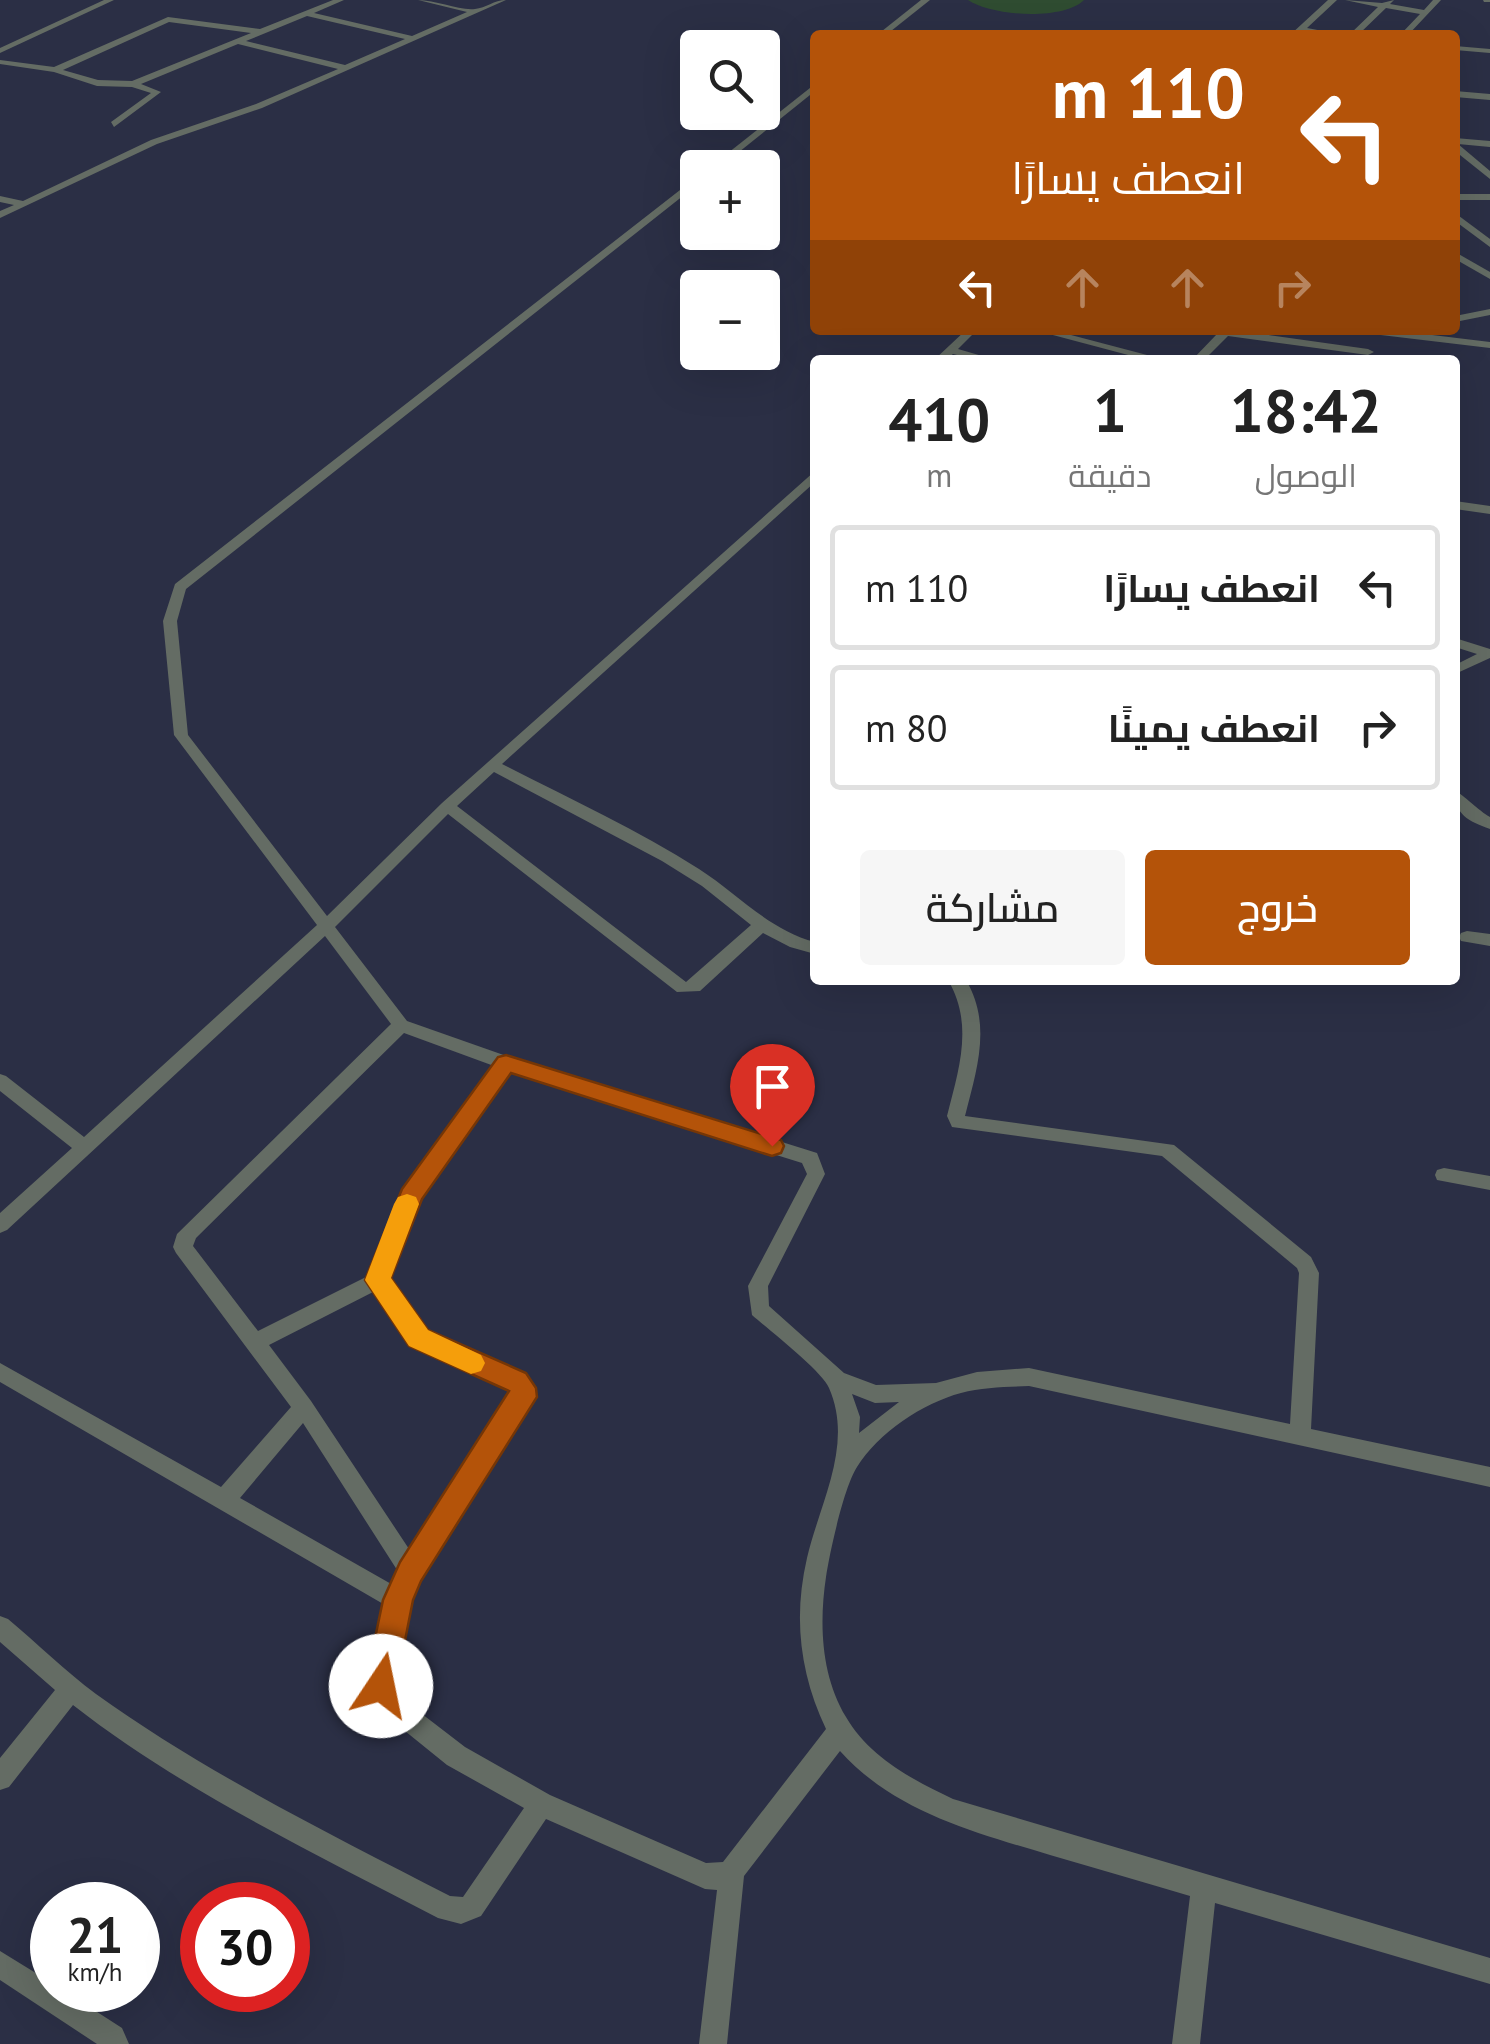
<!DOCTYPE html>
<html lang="ar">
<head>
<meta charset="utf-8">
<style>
	:root { --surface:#fff; --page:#f6f6f6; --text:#222; --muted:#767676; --line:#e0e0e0; --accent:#b45309 }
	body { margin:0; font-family:"PT Sans",Cairo,sans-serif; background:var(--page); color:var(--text); direction:rtl; height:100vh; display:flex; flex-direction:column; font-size:38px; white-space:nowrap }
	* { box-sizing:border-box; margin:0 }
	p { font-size:32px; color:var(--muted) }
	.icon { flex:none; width:55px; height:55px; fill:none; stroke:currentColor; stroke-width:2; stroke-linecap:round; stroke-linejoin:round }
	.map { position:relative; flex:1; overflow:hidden; direction:ltr }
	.panel { position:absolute; left:810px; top:355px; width:650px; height:630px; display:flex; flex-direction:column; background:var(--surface); border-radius:10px; box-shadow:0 10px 40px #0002; direction:rtl }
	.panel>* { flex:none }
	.top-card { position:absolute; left:810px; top:30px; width:650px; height:305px; border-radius:10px; box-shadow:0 10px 40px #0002; direction:rtl; background:#b45309; color:#fff; overflow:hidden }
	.buttons { position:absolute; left:680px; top:30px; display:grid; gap:20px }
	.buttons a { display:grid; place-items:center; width:100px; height:100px; border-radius:10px; background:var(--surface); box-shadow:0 10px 40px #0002; font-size:50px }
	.speed { position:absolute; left:30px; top:1882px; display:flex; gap:20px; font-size:50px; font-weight:700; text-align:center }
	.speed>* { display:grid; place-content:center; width:130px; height:130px; border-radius:50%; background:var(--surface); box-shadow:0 10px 40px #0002; line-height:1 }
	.speed small { font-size:25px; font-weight:400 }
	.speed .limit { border:15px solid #d22; background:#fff; color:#111 }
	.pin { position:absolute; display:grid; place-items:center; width:85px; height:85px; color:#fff; margin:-102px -42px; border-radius:50% 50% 50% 0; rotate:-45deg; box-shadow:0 0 10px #0007 }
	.pin .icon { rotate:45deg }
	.me { position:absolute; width:110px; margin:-55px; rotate:11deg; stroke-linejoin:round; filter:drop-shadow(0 0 8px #0008) }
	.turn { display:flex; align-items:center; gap:35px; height:210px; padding:0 50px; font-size:45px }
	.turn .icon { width:130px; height:130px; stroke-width:2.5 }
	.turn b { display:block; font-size:70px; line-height:85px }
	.lanes { display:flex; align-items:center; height:95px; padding:0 50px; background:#0003; justify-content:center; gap:50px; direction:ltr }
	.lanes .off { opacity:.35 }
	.eta { display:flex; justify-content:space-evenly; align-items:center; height:170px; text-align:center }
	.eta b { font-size:60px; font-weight:600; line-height:70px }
	.button { display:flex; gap:20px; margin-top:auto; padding:20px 50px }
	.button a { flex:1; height:115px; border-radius:10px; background:var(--accent); color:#fff; font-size:40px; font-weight:600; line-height:115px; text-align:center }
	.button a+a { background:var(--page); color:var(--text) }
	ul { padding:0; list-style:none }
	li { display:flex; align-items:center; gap:30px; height:125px; margin:0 20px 15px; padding:0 30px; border:5px solid var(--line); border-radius:10px }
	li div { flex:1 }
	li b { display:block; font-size:38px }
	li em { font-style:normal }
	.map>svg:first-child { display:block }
	.green { fill:#2f4c31 }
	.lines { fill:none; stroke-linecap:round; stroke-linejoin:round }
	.minor { fill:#646c64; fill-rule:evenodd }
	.route { fill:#b45309; stroke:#753606; stroke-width:2.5 }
	.slow { fill:#f59e0b }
</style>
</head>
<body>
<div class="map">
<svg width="1490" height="2044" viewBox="0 0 1490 2044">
	<rect width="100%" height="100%" fill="#2b2f45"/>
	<path class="green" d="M 968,0 L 1084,0 C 1063,21 991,16 968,0 Z"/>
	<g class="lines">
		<g class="minor">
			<path d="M 104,0 L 114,0 L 0,53 L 0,48 Z"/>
			<path d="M 333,0 L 344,0 L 314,13 L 412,36 L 467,12 L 418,0 C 436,0 460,11 475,9 C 486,8 494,0 506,0 L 262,108 L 157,144 L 0,218 L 0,211 L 14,205 L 0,202 L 0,196 L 23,201 L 151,140 L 256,104 L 338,69 L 238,44 L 141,84 L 161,92 L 114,127 L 111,122 L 151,93 L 132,87 L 97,86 L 54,72 L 0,64 L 0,60 L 54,67 L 168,17 L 260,29 ZM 307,16 L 405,39 L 345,65 L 246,41 ZM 169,22 L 251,33 L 132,81 L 98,80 L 63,70 Z"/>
			<path d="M 921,0 L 930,0 L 886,35 L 877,35 Z"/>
			<path d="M 1328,0 L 1337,0 L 1307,28 L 1344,35 L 1302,32 L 1299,35 L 1290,35 Z"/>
			<path d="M 1345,0 L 1382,3 L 1394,0 L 1390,4 L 1424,10 L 1433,0 L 1441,0 L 1408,35 L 1400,35 L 1420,14 L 1386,8 L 1358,35 L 1349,35 L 1378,7 Z"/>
			<path d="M 1483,0 L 1490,0 L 1490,2 L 1484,2 Z"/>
			<path d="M 1455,46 L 1490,49 L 1490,53 L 1455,50 Z"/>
			<path d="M 815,84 L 815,91 L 719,168 L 709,168 Z"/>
			<path d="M 1455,91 L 1490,94 L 1490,100 L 1455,97 Z"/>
			<path d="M 1455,138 L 1490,141 L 1490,147 L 1458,144 L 1490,171 L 1490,179 L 1455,151 Z"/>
			<path d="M 698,176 L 698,184 L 186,589 L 177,621 L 188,735 L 327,916 L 442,803 L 815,471 L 815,482 L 502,764 C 568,798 636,829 699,869 C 738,894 769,930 815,942 L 815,954 L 790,947 L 763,933 L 700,991 L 677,992 L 448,814 L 335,927 L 407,1021 L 512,1058 L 817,1153 L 825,1174 L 768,1286 L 769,1306 L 844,1373 L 876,1385 L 936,1383 L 977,1372 L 1029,1368 L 1290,1424 L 1299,1273 L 1297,1268 L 1162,1156 L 952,1127 L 947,1116 C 959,1069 974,1024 948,980 L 966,980 C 992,1024 977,1069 965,1116 L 1174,1145 L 1311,1257 L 1319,1273 L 1311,1429 L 1490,1467 L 1490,1487 L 1029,1386 C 1006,1387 983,1387 961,1393 C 923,1403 878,1433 857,1467 C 844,1487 830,1551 826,1577 C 819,1624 821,1675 846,1717 C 869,1757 913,1780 953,1799 L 1490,1958 L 1490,1984 L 1215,1903 L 1200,2044 L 1172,2044 L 1190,1896 C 1144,1882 1097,1869 1050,1855 C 974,1832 895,1812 840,1751 L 744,1876 L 727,2044 L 699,2044 L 717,1890 L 705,1889 L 546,1819 L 481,1916 L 461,1924 L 438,1918 C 314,1853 183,1791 73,1705 L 9,1787 L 0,1790 L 0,1758 L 55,1690 L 0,1642 L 0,1616 L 8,1619 C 38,1644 65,1671 96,1694 C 206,1773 330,1834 450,1896 L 463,1897 L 524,1808 L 447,1765 L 379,1710 L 369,1685 L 385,1605 L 0,1382 L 0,1363 L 221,1487 L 291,1407 L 176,1253 L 173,1247 L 177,1234 L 391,1024 L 325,936 L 7,1230 L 0,1233 L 0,1213 L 72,1148 L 0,1091 L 0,1074 L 6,1076 L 84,1137 L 317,925 L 174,735 L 163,621 L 175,584 ZM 494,772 L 662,861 L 702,886 L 751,925 L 686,982 L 457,806 ZM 404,1033 L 494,1066 L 404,1191 L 370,1275 L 258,1331 L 193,1246 L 196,1238 ZM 510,1071 L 802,1163 L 807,1174 L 748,1286 L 752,1315 C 769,1330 822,1371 829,1388 C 854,1445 820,1502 807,1558 C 793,1618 800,1674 826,1729 L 723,1862 L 706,1863 L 550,1795 L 465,1747 L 396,1694 L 393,1685 L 409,1600 L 419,1579 L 534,1397 L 534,1388 L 524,1375 L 425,1332 L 388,1279 L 419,1199 ZM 375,1291 L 411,1344 L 512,1391 L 512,1395 L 411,1552 L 311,1401 L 269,1345 ZM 852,1394 L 875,1403 L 899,1402 L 859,1433 L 860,1417 ZM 303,1423 L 399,1573 L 393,1585 L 240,1498 Z"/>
			<rect x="1455" y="194" width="35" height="6"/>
			<path d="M 1455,213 L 1490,239 L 1490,247 L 1455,221 Z"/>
			<path d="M 1455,252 L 1490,272 L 1490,279 L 1455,259 Z"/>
			<path d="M 1490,309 L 1490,315 L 1455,322 L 1455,316 Z"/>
			<path d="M 966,330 L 977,330 L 958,349 L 996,360 L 977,360 L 953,354 L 946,360 L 934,360 Z"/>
			<path d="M 1034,330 L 1052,330 L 1166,360 L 1147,360 Z"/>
			<path d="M 1204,330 L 1233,330 L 1368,349 L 1374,352 L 1368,355 L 1228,336 L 1204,360 L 1192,360 L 1217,334 Z"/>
			<path d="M 1359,330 L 1391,330 L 1490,342 L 1490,348 L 1364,333 Z"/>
			<path d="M 1455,501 L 1490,506 L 1490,514 L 1455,509 Z"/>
			<path d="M 1455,638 L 1490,649 L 1490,658 L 1455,674 L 1455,665 L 1477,654 L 1455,647 Z"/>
			<path d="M 1455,791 C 1463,794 1479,811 1490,817 L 1490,829 C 1468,821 1455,815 1455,791 Z"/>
			<path d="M 1467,931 L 1490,934 L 1490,946 L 1461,941 L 1459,937 L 1461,933 Z"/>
			<path d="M 1444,1168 L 1490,1176 L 1490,1190 L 1437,1180 L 1435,1175 L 1437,1170 Z"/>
			<path d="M 0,1951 L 52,1983 L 52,1990 L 63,1990 L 122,2028 L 129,2044 L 97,2044 L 0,1980 Z"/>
		</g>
	</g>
	<path class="route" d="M 506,1055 L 781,1140 L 784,1146 L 781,1153 L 772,1156 L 511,1073 L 422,1199 L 391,1278 L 428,1330 L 526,1373 L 536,1388 L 537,1397 L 421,1581 L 413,1600 L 396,1686 L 392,1696 L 381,1700 L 370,1696 L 365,1686 L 383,1600 L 400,1562 L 509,1391 L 409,1346 L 365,1280 L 402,1189 L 498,1057 Z"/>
	<path class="slow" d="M 407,1194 L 416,1197 L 419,1204 L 391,1278 L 428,1330 L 481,1355 L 485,1363 L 481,1371 L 471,1374 L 409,1346 L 365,1280 L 394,1204 L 398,1197 Z"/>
</svg>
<div class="buttons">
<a><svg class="icon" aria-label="search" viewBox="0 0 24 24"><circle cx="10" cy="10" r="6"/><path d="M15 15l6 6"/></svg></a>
<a>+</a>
<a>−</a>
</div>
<div class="speed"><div>21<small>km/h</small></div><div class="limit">30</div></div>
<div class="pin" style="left:772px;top:1146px;background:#d93025"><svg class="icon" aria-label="arrive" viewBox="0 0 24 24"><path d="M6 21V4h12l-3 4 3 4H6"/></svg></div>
<svg class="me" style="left:381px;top:1686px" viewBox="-20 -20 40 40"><circle r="19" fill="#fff"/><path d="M0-13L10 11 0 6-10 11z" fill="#b45309"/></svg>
<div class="top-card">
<div class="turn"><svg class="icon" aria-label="left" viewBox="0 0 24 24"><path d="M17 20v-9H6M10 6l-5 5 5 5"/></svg><div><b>110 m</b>انعطف يسارًا</div></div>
<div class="lanes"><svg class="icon" aria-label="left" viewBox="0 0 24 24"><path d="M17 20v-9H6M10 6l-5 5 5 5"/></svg><svg class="icon off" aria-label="ahead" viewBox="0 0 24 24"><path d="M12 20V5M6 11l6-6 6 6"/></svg><svg class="icon off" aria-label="ahead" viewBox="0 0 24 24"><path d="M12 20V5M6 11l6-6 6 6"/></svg><svg class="icon off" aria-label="right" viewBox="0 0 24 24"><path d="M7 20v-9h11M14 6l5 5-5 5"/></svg></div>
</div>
<section class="panel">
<div class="eta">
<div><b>18:42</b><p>الوصول</p></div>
<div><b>1</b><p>دقيقة</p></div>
<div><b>410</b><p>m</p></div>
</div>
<ul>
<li><svg class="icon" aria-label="left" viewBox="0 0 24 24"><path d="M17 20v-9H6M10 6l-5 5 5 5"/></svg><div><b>انعطف يسارًا</b></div><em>110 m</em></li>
<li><svg class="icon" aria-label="right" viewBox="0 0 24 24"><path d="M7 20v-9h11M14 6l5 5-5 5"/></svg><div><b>انعطف يمينًا</b></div><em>80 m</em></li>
</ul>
<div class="button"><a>خروج</a><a>مشاركة</a></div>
</section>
</div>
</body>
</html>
